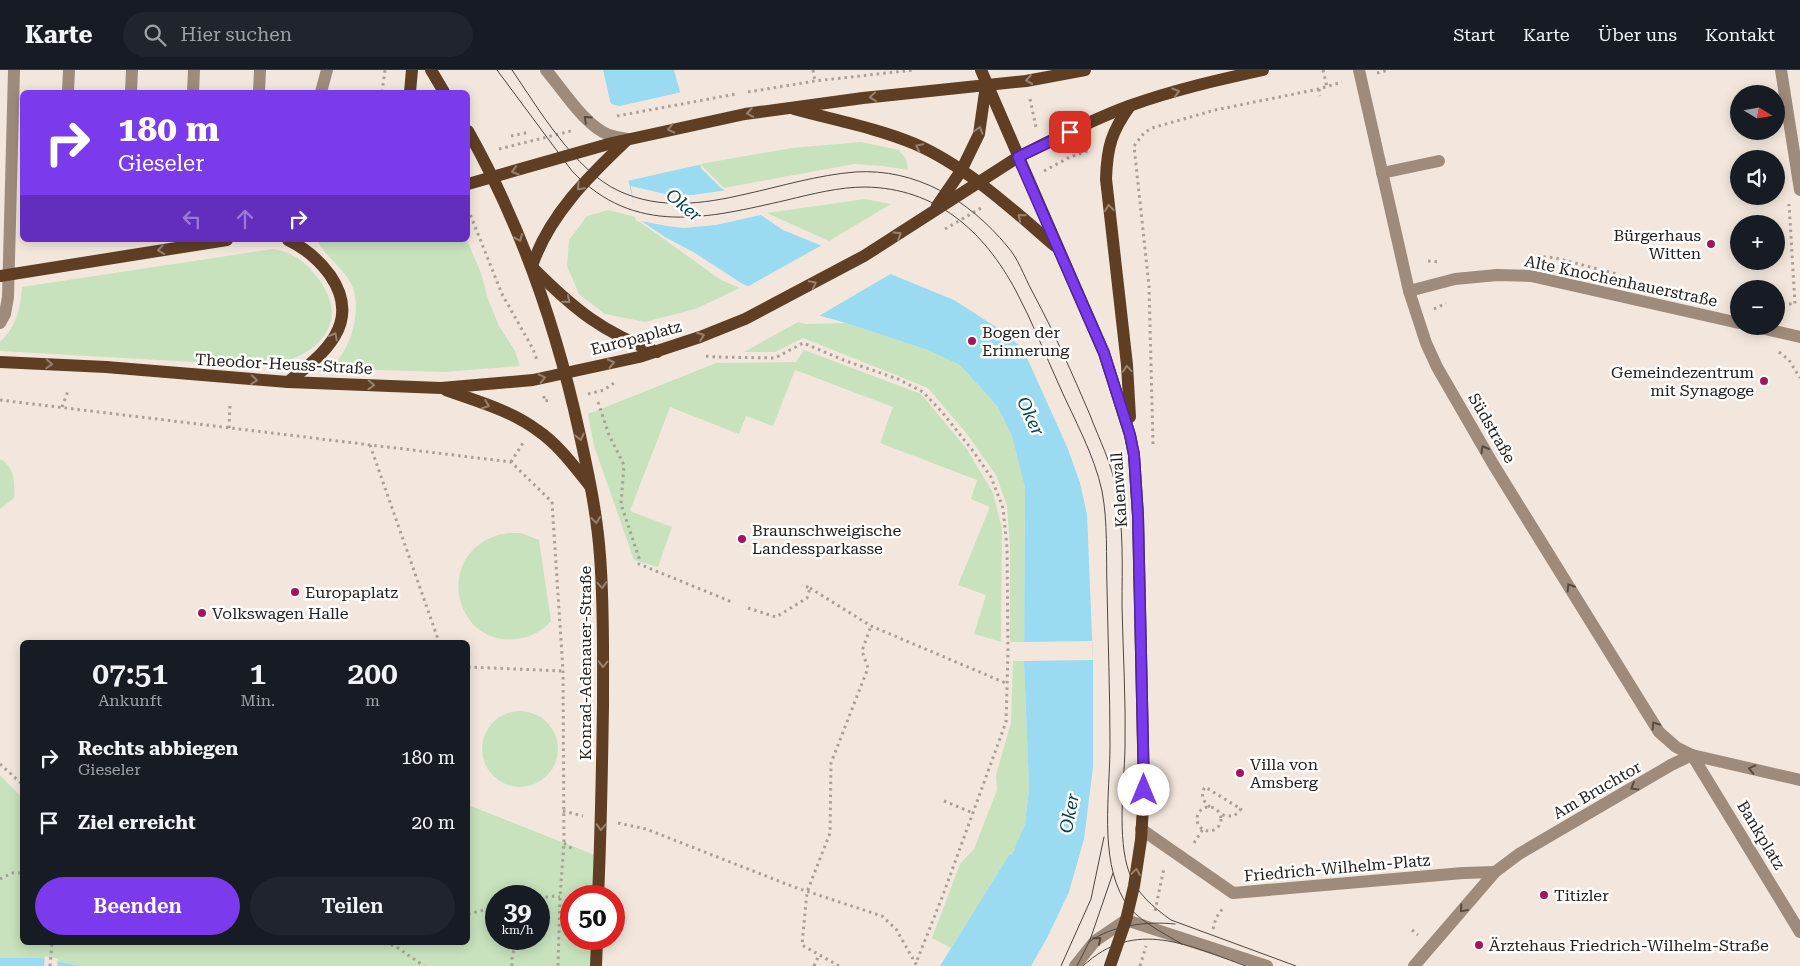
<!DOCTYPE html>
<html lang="de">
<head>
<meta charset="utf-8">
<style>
	:root { --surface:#171b24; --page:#20242c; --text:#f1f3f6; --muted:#9ea1a6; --line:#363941; --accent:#7c3aed }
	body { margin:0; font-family:"Roboto Serif",serif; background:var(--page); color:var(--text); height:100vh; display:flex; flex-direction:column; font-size:19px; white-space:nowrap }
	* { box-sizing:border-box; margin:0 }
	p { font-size:16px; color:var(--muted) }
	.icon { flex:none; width:28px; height:28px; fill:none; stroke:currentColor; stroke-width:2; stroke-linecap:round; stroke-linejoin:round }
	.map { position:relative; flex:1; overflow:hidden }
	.details { position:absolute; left:20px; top:570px; width:450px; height:305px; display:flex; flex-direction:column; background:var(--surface); border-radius:8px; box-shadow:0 2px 12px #0003 }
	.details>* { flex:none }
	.guide { position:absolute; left:20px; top:20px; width:450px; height:152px; border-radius:8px; box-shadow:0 2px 12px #0003; background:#7c3aed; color:#fff; overflow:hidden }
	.needle { width:32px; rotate:101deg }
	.controls { position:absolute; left:1730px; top:15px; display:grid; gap:10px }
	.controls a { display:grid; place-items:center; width:55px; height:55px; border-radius:50%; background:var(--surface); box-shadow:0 2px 12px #0003; font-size:25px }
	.speed { position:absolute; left:485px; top:815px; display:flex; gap:10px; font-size:25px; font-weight:700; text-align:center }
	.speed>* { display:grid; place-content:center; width:65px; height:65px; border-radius:50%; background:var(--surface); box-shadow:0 2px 12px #0003; line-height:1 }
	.speed small { font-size:12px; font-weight:400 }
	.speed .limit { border:8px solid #d22; background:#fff; color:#111 }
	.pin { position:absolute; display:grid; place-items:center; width:42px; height:42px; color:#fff; margin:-21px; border-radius:10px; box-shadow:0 2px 8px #0006 }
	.me { position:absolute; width:55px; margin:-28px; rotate:0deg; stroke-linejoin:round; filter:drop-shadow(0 0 4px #0008) }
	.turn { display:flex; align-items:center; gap:18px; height:105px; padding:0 15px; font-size:22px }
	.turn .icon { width:65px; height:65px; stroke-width:2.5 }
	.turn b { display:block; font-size:35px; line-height:42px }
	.lanes { display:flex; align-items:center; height:48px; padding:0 15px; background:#0003; justify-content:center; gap:25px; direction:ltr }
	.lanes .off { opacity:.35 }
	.eta { display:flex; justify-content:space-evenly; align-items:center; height:85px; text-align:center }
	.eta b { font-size:30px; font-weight:600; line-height:35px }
	.cta { display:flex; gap:10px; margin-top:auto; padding:10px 15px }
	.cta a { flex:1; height:58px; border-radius:30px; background:var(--accent); color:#fff; font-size:20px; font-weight:600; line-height:58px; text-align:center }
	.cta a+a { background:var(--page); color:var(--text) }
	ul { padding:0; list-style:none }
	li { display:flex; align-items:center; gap:15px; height:65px; padding:0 15px }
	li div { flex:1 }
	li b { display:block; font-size:19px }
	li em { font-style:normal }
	header { display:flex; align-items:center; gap:30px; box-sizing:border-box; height:70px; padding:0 25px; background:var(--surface); border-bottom:1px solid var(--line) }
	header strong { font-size:24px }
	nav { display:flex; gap:28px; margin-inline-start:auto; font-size:18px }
	.search { width:350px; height:45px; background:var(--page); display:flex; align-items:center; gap:12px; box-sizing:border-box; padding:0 18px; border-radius:28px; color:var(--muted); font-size:19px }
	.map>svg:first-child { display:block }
	.green { fill:#c7e2bd; fill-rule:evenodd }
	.water { fill:#9adbf1 }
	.pier { fill:#f3e7dd }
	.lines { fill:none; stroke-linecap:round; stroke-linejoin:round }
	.path { stroke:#aaa098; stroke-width:3; stroke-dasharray:2.5 4; stroke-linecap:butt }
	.minor { stroke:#9f8b7c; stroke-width:12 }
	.major { stroke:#5f3e24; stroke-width:12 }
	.tram { stroke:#4c4642; stroke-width:1 }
	.oneway { stroke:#978271 }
	.oneway2 { stroke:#564b43 }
	.route-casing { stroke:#51269a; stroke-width:12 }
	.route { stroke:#7c3aed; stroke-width:9 }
	.poi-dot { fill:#a2155c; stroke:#fff; stroke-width:2 }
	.labels { text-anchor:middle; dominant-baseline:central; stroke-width:5; stroke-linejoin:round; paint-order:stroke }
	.poi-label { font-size:16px; fill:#25201d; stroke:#fff; text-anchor:start }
	.street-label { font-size:16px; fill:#25201d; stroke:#fff }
	.water-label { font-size:18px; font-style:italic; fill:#064151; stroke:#fff }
</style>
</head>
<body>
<header>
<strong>Karte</strong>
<div class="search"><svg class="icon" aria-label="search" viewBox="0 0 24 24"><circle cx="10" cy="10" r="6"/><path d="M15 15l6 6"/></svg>Hier suchen</div>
<nav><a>Start</a><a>Karte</a><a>Über uns</a><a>Kontakt</a></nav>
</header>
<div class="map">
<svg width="1800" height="896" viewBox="0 0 1800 896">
	<rect width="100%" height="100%" fill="#f3e7dd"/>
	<g class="green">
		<path d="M 861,72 L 899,80 L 906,89 L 908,100 L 883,96 L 854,94 L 724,118 L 700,94 L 792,78 Z"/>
		<path d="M 865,129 L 891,134 L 829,171 L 767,143 Z"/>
		<path d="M 608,140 L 635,147 L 636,151 L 640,152 L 721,210 L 740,218 L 695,239 L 645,252 L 605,244 L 579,224 L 567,196 L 569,170 L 587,146 Z"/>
		<path d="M 317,170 L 467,170 L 481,203 L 488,229 L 499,256 L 515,281 L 520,296 L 444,302 L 344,299 L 332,301 L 331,296 C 335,292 339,289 342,284 C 355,265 362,230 349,210 C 339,195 325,185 317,170 Z"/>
		<path d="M 273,179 C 292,182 305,191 317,207 C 354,254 315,288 267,296 L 0,281 L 0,272 C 17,256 20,239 22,217 Z"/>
		<path d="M 798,252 L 806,254 L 846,253 L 928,280 L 960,295 L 998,337 L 1012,366 L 1025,418 L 1024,572 L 1010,572 L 1010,478 L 1007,436 L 996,405 L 967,364 L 928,318 L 803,268 L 775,282 L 744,282 Z"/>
		<path d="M 804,280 L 921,324 L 966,378 L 993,423 L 1002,459 L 1001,572 L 974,564 L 986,525 L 958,515 L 990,437 L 971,429 L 977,410 L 880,373 L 893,337 L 795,300 L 773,356 L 746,346 L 739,364 L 670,337 L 630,441 L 672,457 L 658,497 L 634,490 L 594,376 L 588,344 L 716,293 L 796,292 Z"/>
		<path d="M 0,389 C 15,397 15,413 14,428 L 0,439 Z"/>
		<path d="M 508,463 L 521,463 L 539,470 L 551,551 C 542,561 531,567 517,569 C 450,577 432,475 508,463 Z"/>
		<path d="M 1013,591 L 1024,591 L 1029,718 L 1025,754 L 1012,786 L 1009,785 L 951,878 L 932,868 L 960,794 L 974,779 L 997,720 L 996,705 L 1011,653 Z"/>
		<circle cx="520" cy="679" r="38"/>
		<path d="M 0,705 L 22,728 L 22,872 L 468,872 L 468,735 L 600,787 L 598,826 L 571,826 L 571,869 L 597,869 L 596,896 L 81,896 L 41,888 L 0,888 ZM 496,826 L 539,826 L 539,869 L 496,869 Z"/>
	</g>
	<g class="water">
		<path d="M 603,0 L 674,0 L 701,98 L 721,118 L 783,160 L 954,230 L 1004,262 L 1023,279 L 1068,379 L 1080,413 L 1087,444 L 1093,590 L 1093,697 L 1084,769 L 1069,822 L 1047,868 L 1031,896 L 940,896 L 1009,785 L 1012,785 L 1025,754 L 1029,718 L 1024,591 L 1025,418 L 1012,366 L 998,337 L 960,295 L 928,280 L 846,253 L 803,241 L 741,213 L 695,183 L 665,167 L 637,148 Z"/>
		<path d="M 0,888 L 41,888 L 81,896 L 0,896 Z"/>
	</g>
	<g class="pier">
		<path d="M 682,22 L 703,94 L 627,111 L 608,32 L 614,35 L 620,36 Z"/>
		<path d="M 631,116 L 669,125 L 693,125 L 728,120 L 765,144 L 716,155 L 684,158 L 667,156 L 636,150 Z"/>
		<path d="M 824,174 L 894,202 L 817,247 L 802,243 L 745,218 Z"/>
		<path d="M 1092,571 L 1093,590 L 1024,591 L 1024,572 Z"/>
		<path d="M 45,886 L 58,889 L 57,896 L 44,896 Z"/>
	</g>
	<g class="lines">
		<g class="path">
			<path d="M 813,0 L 815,11"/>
			<path d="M 1323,0 L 1327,17"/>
			<path d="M 1377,3 L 1389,0"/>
			<path d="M 1319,19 L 1320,26"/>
			<path d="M 382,22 L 385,0"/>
			<path d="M 748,22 L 815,11 L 913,0"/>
			<path d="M 1030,29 L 1036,57"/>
			<path d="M 617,46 L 736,24"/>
			<path d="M 511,66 L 530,62"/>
			<path d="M 499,79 L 571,61"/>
			<path d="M 1044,101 L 1070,87 L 1091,80"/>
			<path d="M 468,139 L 502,224 L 533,279 L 537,290"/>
			<path d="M 945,159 L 981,138"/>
			<path d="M 1537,186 L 1556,188 L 1617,204"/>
			<path d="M 1428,191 L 1439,192"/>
			<path d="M 1776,234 L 1795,234 L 1789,134"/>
			<path d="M 1434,239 L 1446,233"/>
			<path d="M 1779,282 L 1789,290 L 1800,308"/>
			<path d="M 706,286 L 716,287 L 775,288 L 803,273 L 846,291 L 898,309 L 923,322 L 942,342 L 973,381 L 991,407 L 1003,438 L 1007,478 L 1008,582 L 1006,652 L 943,825 L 916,893"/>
			<path d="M 588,324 L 604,320 L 614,313"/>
			<path d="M 544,326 L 544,331 L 552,330"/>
			<path d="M 0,330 L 511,392 L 552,432 L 563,601 L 564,773 L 560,827 L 558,896"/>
			<path d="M 598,332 L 609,365 L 624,395 L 621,434 L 639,488 L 639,494 L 732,532"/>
			<path d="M 62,337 L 68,321"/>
			<path d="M 229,358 L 230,334"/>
			<path d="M 1153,374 L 1149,216 L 1134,76 L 1144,63 L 1152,58 L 1215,40 L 1319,19 L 1342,12"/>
			<path d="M 370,375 L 439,572"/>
			<path d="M 511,392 L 523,373"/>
			<path d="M 810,518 L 871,556 L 1008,614"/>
			<path d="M 748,538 L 776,547 L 807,528 L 810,518 L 802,515"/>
			<path d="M 468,597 L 563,601"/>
			<path d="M 0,694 L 22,714"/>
			<path d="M 944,731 L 973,743"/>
			<path d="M 1210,737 C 1203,732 1200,724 1205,717 L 1241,739 L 1234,746 L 1226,746 L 1220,744"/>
			<circle cx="1209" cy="749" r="12"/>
			<path d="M 563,741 L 583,746"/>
			<path d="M 618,753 L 646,759 L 794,817 L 882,846 L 896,859 L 917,896"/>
			<path d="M 564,773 L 574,780"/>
			<path d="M 1194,773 L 1203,759"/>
			<path d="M 0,809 L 12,803 L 22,803"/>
			<path d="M 539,828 L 555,826 L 560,827"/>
			<path d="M 1155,841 L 1164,798"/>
			<path d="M 468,844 L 496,837"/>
			<path d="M 1213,859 L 1216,848 L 1223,838"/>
			<path d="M 1412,860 L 1418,865"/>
			<path d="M 385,872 L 398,878 L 424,896"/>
			<path d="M 50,896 L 52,872"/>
			<path d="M 512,896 L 512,889 L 516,869"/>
			<path d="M 814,896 L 819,885"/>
			<path d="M 839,896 L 802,875 L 807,822 L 830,763 L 831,693 L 868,598 L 862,581 L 871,556"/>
			<path d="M 1140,896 L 1146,876"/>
		</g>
		<g class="minor">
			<path d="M 546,0 C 563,20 585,56 609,65 C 615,67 622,68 628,69"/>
			<path d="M 1359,0 L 1409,221 L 1426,273 L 1437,297 L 1493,394 L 1659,662 L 1676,677 L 1692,685 L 1800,710"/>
			<path d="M 1781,0 L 1800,120"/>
			<path d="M 68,22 L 69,0"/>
			<path d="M 131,22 L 132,0"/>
			<path d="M 193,22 L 194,0"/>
			<path d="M 259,22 L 260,0"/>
			<path d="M 321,22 L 327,0"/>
			<path d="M 1382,103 L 1439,91"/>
			<path d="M 1409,221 L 1455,209 L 1497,205 L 1531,206 L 1739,253"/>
			<path d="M 0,253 L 5,244 L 8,227 L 14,0"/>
			<path d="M 1752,256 L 1800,267"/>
			<path d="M 1692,685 L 1800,862"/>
			<path d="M 1141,759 L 1233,823 L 1463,803 L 1495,802"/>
			<path d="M 1075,896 L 1095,871 L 1126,850 L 1267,896"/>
			<path d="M 1414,896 L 1495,802 L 1519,784 L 1671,695 L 1692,685"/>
		</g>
		<g class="major">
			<path d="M 431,0 L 444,22"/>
			<path d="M 981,0 L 1104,283 L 1130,365 L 1134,385 L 1138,446 L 1144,720 L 1141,770 L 1134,816 L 1126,850 L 1110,896"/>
			<path d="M 410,22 L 412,0"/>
			<path d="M 794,39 C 834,50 877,58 915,74 C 966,96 1013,140 1055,176"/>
			<path d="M 468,61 C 521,155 556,256 579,361 C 588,402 597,443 600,486 C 604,536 603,586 603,636 C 602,700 601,763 598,826"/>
			<path d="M 468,114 L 612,73 L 745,44 L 863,28 L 1026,11 L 1085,0"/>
			<path d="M 937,136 L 961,101 L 979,64 L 986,15"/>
			<path d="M 532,196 C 549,145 589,106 627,70"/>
			<path d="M 534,199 C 574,239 603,263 657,282"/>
			<path d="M 0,206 L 227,170"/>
			<path d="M 0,292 L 106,297 L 288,312 L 441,318 L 533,310 L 639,287 L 700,267 L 745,249 L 864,186 L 1018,87 C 1054,69 1091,50 1129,36 C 1173,20 1218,10 1263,0"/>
			<path d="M 288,312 C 324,284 363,253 330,205 C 319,190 305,178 288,170"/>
			<path d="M 446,320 C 476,331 510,340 537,360 C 558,374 574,396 590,416"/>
			<path d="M 1130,347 L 1127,295 L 1106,109 C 1107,78 1111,62 1130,36"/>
			<path d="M 596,896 L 597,869"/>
		</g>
		<g class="tram">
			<path d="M 497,0 L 572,101 C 635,167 708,148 787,130 C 812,124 839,117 865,117 C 936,118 984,161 1016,221 C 1032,251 1045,284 1059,315 C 1074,349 1094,384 1102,421 C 1108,453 1106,486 1107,518 C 1108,570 1110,623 1110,675 C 1110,724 1099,787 1124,830 C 1135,849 1163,863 1182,874"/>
			<path d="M 512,0 C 538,38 575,101 619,121 C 660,140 703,134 746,124 C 782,116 818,105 855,102 C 916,98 969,130 1007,176 C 1018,188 1024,206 1032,221 C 1054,262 1072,303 1090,345 C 1099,369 1112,394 1116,419 C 1124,457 1122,497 1122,536 C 1123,583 1126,631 1125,679 C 1124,715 1117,768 1129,802 C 1136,823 1153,837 1171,850 L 1296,896"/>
			<path d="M 1089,872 C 1112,855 1148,851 1175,854"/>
			<path d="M 1061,896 L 1091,829 L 1104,767"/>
			<path d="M 1077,896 L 1090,870 L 1113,803"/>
			<path d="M 1083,896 C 1135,847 1189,876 1246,896"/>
		</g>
	</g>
	<defs><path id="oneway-chevron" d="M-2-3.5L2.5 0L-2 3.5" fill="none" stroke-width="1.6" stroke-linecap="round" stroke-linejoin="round" transform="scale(1.25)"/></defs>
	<g class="oneway">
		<use href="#oneway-chevron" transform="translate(1029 10) rotate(172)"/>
		<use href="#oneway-chevron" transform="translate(1176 22) rotate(-17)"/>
		<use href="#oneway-chevron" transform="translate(873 27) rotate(174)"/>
		<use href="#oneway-chevron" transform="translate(750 43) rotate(171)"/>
		<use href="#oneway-chevron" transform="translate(671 59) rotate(167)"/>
		<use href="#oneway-chevron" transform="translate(979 60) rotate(-74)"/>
		<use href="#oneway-chevron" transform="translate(919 77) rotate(-154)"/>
		<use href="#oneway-chevron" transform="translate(515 101) rotate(164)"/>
		<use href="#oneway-chevron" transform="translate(580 117) rotate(133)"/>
		<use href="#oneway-chevron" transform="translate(1109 138) rotate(-97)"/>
		<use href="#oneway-chevron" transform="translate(1021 147) rotate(-140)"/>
		<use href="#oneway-chevron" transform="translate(898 165) rotate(-32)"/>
		<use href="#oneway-chevron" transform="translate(519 168) rotate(66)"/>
		<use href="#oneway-chevron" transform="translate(161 180) rotate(171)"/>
		<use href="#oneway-chevron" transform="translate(813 214) rotate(-28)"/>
		<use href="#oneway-chevron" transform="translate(567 230) rotate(40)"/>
		<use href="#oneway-chevron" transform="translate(334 266) rotate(-62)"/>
		<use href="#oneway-chevron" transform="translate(701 266) rotate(-21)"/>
		<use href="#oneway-chevron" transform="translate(611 293) rotate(-12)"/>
		<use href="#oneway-chevron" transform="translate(49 294) rotate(3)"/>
		<use href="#oneway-chevron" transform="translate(1127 299) rotate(-94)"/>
		<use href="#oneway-chevron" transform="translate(542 308) rotate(-13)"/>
		<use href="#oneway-chevron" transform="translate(254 310) rotate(4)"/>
		<use href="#oneway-chevron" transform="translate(371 315) rotate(2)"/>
		<use href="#oneway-chevron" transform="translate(486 335) rotate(21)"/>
		<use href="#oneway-chevron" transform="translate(580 367) rotate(77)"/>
		<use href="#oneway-chevron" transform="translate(596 450) rotate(83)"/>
		<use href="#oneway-chevron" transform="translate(602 515) rotate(86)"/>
		<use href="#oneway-chevron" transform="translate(603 594) rotate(91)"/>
		<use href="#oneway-chevron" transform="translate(601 757) rotate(92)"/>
		<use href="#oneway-chevron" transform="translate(1136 802) rotate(-82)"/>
	</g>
	<g class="oneway2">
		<use href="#oneway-chevron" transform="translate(587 49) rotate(-138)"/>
		<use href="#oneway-chevron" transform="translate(1484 379) rotate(-120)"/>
		<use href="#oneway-chevron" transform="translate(1570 517) rotate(-122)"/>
		<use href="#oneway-chevron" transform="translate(1655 655) rotate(-123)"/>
		<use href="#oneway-chevron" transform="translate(1752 699) rotate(-167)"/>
		<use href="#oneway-chevron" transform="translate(1634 717) rotate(150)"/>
		<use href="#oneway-chevron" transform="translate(1463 839) rotate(131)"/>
		<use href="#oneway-chevron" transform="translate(1098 870) rotate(-40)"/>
	</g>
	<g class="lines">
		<g class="route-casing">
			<path id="route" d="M 1070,62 L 1018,87 L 1104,283 L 1130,365 L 1134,385 L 1138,446 L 1144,720"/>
		</g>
		<use href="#route" class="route"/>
	</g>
	<g class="poi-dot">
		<circle cx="1711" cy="174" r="5"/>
		<circle cx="972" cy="271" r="5"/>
		<circle cx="1764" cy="311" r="5"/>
		<circle cx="742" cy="469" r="5"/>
		<circle cx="295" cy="522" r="5"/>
		<circle cx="202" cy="543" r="5"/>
		<circle cx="1240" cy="703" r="5"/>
		<circle cx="1544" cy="825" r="5"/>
		<circle cx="1479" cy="875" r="5"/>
	</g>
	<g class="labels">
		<g class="poi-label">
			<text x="1701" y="165" text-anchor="end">Bürgerhaus<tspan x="1701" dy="18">Witten</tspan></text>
			<text x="982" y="262">Bogen der<tspan x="982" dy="18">Erinnerung</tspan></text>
			<text x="1754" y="302" text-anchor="end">Gemeindezentrum<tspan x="1754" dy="18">mit Synagoge</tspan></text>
			<text x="752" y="460">Braunschweigische<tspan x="752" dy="18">Landessparkasse</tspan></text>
			<text x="305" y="522">Europaplatz</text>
			<text x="212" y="543">Volkswagen Halle</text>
			<text x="1250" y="694">Villa von<tspan x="1250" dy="18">Amsberg</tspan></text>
			<text x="1554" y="825">Titizler</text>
			<text x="1489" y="875">Ärztehaus Friedrich-Wilhelm-Straße</text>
		</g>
		<g class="street-label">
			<text transform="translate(1621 211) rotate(12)">Alte Knochenhauerstraße</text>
			<text transform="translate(636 268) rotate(-15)">Europaplatz</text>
			<text transform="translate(284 294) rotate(3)">Theodor-Heuss-Straße</text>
			<text transform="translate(1492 358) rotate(60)">Südstraße</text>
			<text transform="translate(1119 420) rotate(-94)">Kalenwall</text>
			<text transform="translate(585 593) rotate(-90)">Konrad-Adenauer-Straße</text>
			<text transform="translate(1597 720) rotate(-30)">Am Bruchtor</text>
			<text transform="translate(1761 765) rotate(59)">Bankplatz</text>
			<text transform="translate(1337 798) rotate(-5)">Friedrich-Wilhelm-Platz</text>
		</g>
		<g class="water-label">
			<text transform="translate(684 135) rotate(40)">Oker</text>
			<text transform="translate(1031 346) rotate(65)">Oker</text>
			<text transform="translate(1069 743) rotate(-79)">Oker</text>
		</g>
	</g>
</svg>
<div class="controls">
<a><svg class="needle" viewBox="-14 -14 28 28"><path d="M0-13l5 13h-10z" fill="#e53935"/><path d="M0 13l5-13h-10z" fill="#9ea1a6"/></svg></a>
<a><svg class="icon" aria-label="sound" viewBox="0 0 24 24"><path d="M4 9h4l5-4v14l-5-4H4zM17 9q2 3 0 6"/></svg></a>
<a>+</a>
<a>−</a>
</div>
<div class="speed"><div>39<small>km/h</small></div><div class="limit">50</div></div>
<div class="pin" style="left:1070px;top:62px;background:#d93025"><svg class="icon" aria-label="arrive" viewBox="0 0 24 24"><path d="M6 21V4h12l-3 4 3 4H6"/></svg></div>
<svg class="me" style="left:1144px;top:720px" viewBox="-20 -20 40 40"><circle r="19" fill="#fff"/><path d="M0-13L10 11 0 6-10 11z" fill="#7c3aed"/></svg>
<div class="guide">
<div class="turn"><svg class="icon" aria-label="right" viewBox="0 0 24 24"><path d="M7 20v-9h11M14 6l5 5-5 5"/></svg><div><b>180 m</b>Gieseler</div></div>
<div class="lanes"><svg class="icon off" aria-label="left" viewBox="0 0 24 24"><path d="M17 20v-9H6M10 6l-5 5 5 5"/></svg><svg class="icon off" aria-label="ahead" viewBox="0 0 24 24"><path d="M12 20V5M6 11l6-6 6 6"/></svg><svg class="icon" aria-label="right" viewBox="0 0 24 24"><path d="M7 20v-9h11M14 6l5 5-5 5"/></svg></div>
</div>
<section class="details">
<div class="eta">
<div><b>07:51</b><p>Ankunft</p></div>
<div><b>1</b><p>Min.</p></div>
<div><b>200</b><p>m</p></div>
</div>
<ul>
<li><svg class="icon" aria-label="right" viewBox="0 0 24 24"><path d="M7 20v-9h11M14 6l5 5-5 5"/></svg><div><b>Rechts abbiegen</b><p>Gieseler</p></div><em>180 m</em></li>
<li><svg class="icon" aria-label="arrive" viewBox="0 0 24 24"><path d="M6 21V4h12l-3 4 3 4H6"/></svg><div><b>Ziel erreicht</b></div><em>20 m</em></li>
</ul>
<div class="cta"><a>Beenden</a><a>Teilen</a></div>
</section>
</div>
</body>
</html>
